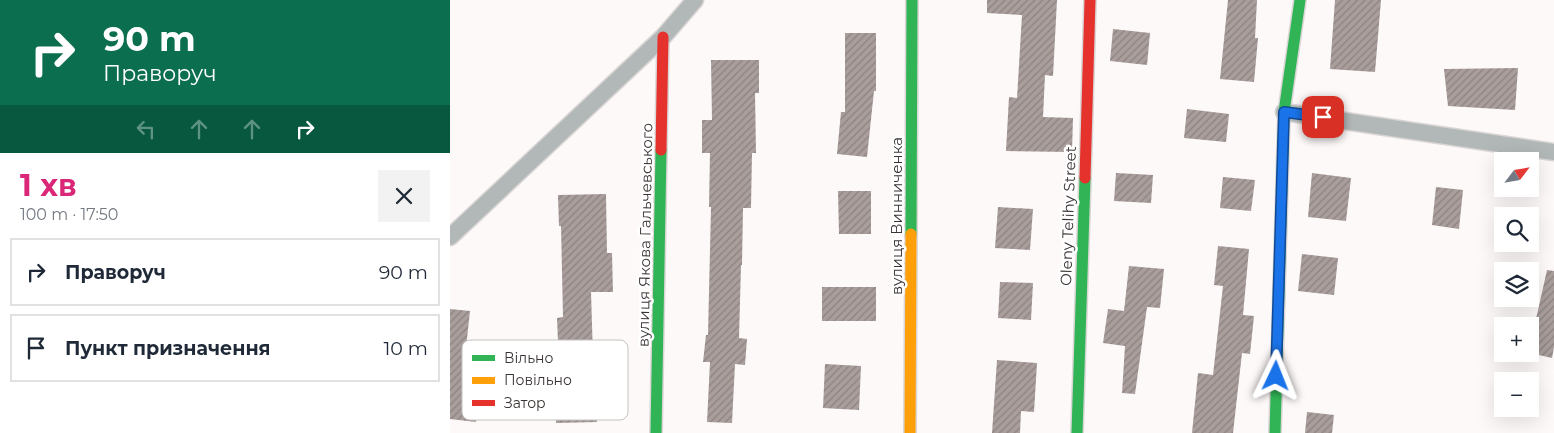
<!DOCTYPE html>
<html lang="uk">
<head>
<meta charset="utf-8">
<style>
	:root { --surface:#fff; --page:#f2f2f3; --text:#1f2937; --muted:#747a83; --line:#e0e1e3; --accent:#db2777 }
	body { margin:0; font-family:Montserrat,sans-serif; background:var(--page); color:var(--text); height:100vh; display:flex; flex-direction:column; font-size:19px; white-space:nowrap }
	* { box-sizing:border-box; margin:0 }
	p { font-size:16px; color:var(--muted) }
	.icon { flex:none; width:28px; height:28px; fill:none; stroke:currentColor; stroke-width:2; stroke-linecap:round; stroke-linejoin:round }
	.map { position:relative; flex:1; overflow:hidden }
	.details { display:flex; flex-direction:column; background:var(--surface); width:450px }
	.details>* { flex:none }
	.banner { background:#0b6e4f; color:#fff; overflow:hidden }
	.needle { width:32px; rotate:59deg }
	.buttons { position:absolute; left:1044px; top:152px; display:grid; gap:10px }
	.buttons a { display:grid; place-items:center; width:45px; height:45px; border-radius:0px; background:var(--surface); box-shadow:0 5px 20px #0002; font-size:25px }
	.pin { position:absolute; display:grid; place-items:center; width:42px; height:42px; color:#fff; margin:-21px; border-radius:10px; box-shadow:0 2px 8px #0006 }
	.me { position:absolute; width:55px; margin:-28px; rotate:2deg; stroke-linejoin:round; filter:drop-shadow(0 0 4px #0008) }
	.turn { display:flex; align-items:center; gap:18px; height:105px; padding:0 20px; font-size:22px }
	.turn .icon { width:65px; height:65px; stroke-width:2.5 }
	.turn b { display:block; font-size:35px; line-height:42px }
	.lanes { display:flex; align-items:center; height:48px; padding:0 20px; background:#0003; justify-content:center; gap:25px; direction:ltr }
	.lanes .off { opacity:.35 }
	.round { display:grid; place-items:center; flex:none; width:52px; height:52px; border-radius:0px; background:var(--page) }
	.headline { display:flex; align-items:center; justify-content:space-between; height:85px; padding:0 20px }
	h1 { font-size:30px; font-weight:700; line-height:38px; color:var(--accent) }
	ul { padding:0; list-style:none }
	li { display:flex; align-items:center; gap:15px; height:68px; margin:0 10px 8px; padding:0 10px; border:2px solid var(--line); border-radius:0px }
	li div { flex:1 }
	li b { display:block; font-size:19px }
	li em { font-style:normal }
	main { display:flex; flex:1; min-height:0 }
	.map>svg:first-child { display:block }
	.building { fill:url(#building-hatch) }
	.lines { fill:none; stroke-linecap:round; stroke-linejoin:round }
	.street-casing { stroke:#d9d6d5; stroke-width:19 }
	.fast-casing { stroke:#d9d6d5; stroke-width:14 }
	.slow-casing { stroke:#d9d6d5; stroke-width:14 }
	.jam-casing { stroke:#d9d6d5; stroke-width:14 }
	.street { stroke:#b2b8b7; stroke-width:16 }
	.fast { stroke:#30b455; stroke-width:11 }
	.slow { stroke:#ff9f0a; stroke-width:11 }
	.jam { stroke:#e5322d; stroke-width:11 }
	.route-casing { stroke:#114b97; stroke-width:12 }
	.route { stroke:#1a73e8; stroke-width:9 }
	.labels { text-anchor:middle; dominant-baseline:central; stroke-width:5; stroke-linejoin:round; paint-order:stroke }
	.street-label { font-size:15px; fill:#393433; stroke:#fff }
	.key { fill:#fff; stroke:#c4c2c2; stroke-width:1 }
	.key-label { font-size:14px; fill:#393433 }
</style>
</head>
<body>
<main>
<section class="details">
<div class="banner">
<div class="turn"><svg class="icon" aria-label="right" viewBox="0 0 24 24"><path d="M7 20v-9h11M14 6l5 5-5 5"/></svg><div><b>90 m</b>Праворуч</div></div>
<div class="lanes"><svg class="icon off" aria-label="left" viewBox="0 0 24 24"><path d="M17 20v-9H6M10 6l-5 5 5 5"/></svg><svg class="icon off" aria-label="ahead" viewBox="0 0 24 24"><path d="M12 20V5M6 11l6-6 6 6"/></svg><svg class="icon off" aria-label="ahead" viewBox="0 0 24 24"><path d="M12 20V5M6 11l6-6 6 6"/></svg><svg class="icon" aria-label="right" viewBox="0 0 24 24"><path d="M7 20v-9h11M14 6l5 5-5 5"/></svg></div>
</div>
<div class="headline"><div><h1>1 хв</h1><p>100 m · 17:50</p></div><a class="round"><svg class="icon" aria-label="close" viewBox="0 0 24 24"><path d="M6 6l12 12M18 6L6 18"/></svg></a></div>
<ul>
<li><svg class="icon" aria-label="right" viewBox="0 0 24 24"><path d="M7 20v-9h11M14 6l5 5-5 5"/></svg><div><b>Праворуч</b></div><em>90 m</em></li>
<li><svg class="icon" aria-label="arrive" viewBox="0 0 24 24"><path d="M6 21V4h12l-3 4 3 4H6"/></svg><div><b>Пункт призначення</b></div><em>10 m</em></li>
</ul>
</section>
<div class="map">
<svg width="1104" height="433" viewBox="0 0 1104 433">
	<defs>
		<pattern id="building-hatch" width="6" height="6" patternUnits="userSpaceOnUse" patternTransform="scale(1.25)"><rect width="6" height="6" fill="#a99e9c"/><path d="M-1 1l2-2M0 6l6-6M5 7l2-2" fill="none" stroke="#8b8280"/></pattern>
	</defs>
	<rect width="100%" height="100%" fill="#fdf9f8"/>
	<g class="building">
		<path d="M 537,0 L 607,0 L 603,76 L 595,75 L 593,117 L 623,118 L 622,152 L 556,151 L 559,97 L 567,98 L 572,15 L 537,13 Z"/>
		<path d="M 778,0 L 807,0 L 805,38 L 808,38 L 804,82 L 770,79 Z"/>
		<path d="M 885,0 L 931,0 L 925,72 L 880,69 Z"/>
		<path d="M 663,29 L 700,33 L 697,65 L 660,61 Z"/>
		<path d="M 395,33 L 426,33 L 426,91 L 424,91 L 417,157 L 387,154 L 391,112 L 395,112 Z"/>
		<path d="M 261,60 L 309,60 L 309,93 L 305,93 L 306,153 L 302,153 L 301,208 L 293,208 L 292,265 L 291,265 L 289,338 L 297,339 L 295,365 L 285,364 L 282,423 L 257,422 L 260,362 L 253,362 L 256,335 L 258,335 L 261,207 L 259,207 L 260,153 L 252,153 L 252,120 L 262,120 Z"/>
		<path d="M 1068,68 L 1065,110 L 998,106 L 994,69 Z"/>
		<path d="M 737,109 L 779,114 L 776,142 L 734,138 Z"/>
		<path d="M 666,173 L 703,175 L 701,203 L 664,201 Z"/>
		<path d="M 862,173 L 901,178 L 896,221 L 858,217 Z"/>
		<path d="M 773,177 L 805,180 L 801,211 L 770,208 Z"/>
		<path d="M 986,187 L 1013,190 L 1009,229 L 982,225 Z"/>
		<path d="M 388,191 L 421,191 L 421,234 L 389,234 Z"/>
		<path d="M 156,194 L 157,253 L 162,253 L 163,292 L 141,292 L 144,390 L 146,390 L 147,422 L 106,423 L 105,391 L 110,390 L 107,318 L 113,317 L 111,226 L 109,226 L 108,195 Z"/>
		<path d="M 548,207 L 583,209 L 580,250 L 545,248 Z"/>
		<path d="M 768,246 L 799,249 L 793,315 L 804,316 L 800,354 L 792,353 L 783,433 L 742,433 L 748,373 L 763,375 L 773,286 L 764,285 Z"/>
		<path d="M 852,254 L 888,258 L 884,295 L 848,291 Z"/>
		<path d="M 679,266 L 714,269 L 710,308 L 697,307 L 685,394 L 672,393 L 675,346 L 653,343 L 658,309 L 674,311 Z"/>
		<path d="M 1097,270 L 1104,271 L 1104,347 L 1102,358 L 1080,353 L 1080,346 Z"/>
		<path d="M 550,282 L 583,283 L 581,320 L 548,318 Z"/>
		<rect x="372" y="287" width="54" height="34"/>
		<path d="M 0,309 L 20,311 L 12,385 L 29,386 L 26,422 L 0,419 Z"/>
		<path d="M 547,360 L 587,363 L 584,412 L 571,411 L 570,433 L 542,433 Z"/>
		<path d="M 375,364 L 411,366 L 409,410 L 373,408 Z"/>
		<path d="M 857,412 L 884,415 L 882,433 L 855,433 Z"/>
	</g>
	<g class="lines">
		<g class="street-casing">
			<g id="street">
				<path d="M 834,112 L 1104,152"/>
				<path d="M 0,237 L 213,37 L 245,0"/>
			</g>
		</g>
		<g class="fast-casing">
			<g id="fast">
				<path d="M 461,234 L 462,0"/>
				<path d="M 206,433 L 211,150"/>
				<path d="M 627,433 L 635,178"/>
				<path d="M 825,433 L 834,112 L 850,0"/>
			</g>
		</g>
		<g class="slow-casing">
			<path id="slow" d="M 460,433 L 461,234"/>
		</g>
		<g class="jam-casing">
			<g id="jam">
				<path d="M 211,150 L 213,37"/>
				<path d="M 635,178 L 640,0"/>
			</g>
		</g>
		<use href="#street" class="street"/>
		<use href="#fast" class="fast"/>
		<use href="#slow" class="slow"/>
		<use href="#jam" class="jam"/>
	</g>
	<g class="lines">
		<g class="route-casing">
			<path id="route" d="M 826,376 L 834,112 L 873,117"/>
		</g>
		<use href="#route" class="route"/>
	</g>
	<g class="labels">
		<g class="street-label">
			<text transform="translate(446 216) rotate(-90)">вулиця Винниченка</text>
			<text transform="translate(618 216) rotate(-88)">Oleny Telihy Street</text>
			<text transform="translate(195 235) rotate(-89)">вулиця Якова Гальчевського</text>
		</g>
	</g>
	<rect x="12" y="340" width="166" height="80" rx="8" class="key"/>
	<rect x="22" y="355" width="23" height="6" fill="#30b455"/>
	<rect x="22" y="377" width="23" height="7" fill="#ff9f0a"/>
	<rect x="22" y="400" width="23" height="6" fill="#e5322d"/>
	<g class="key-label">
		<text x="54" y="363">Вільно</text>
		<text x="54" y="385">Повільно</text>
		<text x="54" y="408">Затор</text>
	</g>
</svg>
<div class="buttons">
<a><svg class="needle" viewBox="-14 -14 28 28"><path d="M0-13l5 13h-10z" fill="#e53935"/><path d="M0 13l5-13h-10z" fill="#747a83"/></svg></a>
<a><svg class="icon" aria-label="search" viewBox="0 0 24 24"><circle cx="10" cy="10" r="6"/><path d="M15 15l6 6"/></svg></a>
<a><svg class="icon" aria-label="layers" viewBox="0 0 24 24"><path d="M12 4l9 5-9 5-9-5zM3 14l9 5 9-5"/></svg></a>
<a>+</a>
<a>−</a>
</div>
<div class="pin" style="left:873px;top:117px;background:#d93025"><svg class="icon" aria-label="arrive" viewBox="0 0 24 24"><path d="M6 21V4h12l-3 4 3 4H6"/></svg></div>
<svg class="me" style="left:826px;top:376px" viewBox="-20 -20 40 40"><path d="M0-17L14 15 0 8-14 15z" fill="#1a73e8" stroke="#fff" stroke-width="4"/></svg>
</div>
</main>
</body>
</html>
